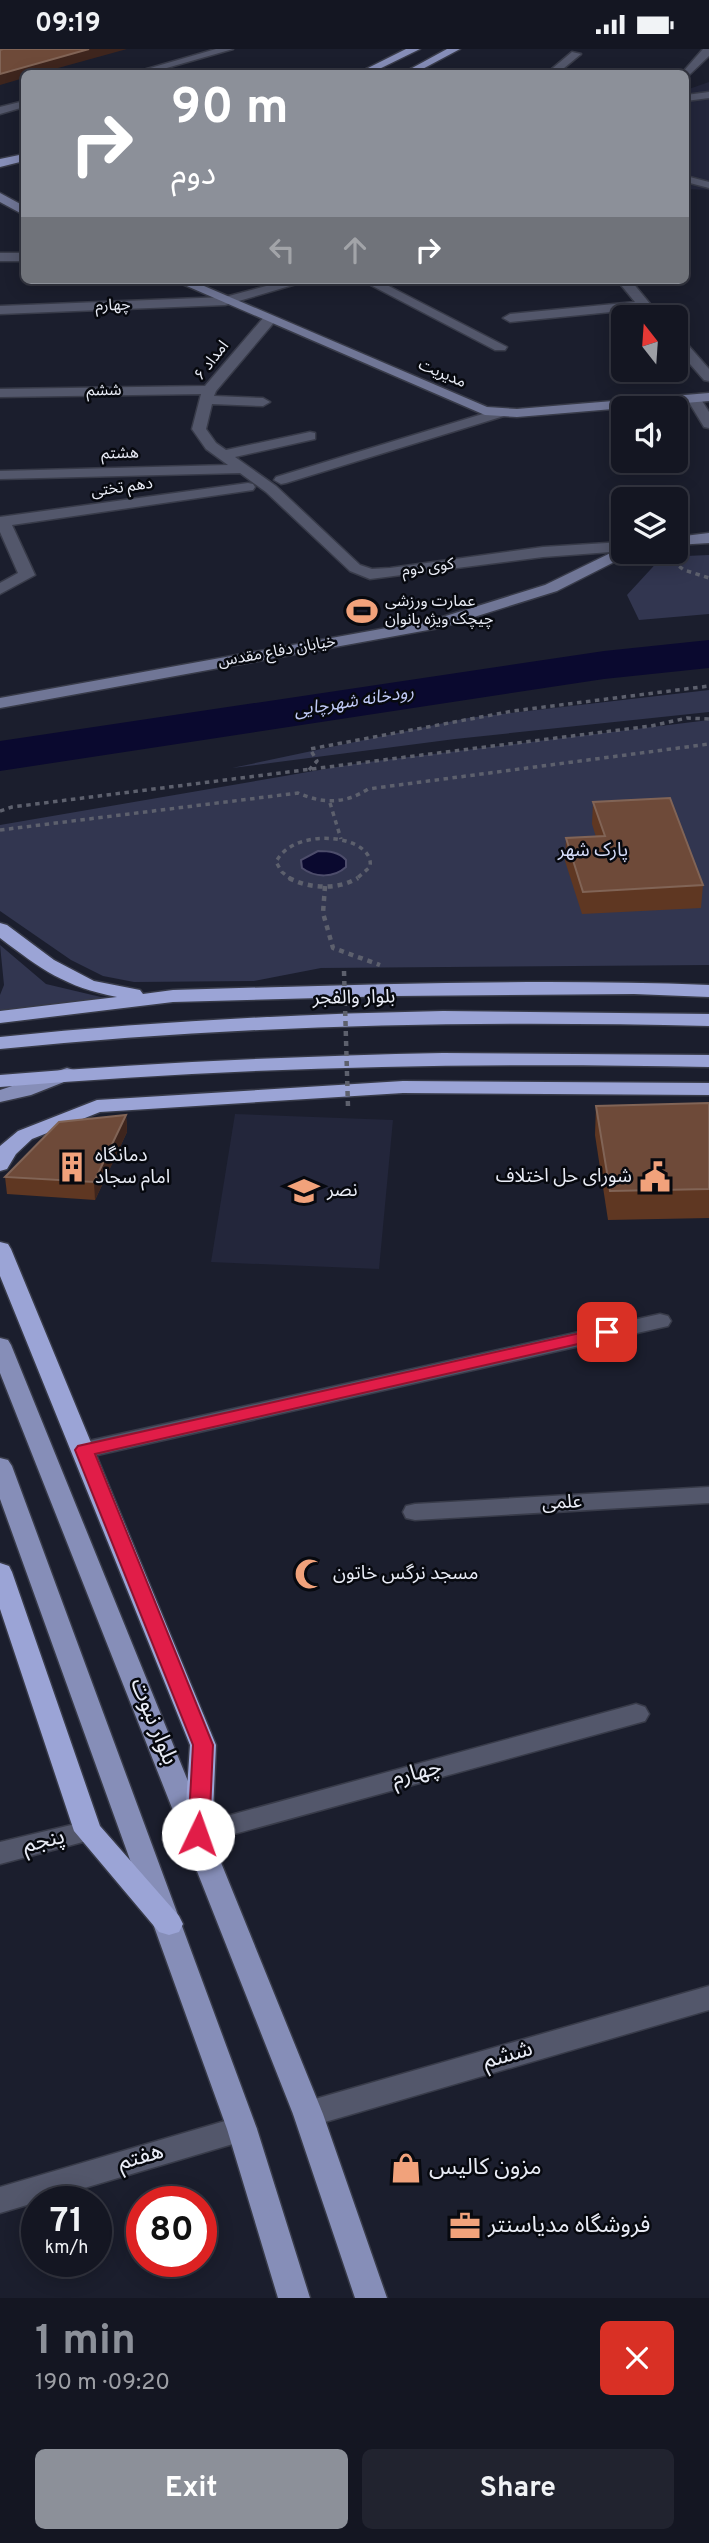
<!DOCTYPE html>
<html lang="en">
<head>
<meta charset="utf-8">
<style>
	:root { --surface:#141622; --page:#21232f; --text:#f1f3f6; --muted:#9d9fa5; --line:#333540; --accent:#8c9099 }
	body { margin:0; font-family:Overpass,"Noto Sans Arabic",sans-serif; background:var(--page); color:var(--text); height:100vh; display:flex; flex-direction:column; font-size:26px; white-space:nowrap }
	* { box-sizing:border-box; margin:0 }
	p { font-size:23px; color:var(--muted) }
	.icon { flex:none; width:38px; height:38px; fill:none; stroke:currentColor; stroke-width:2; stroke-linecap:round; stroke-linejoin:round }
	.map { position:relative; height:2249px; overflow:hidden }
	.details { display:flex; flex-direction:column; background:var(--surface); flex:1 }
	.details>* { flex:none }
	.hud { position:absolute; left:21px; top:21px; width:668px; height:214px; border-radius:10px; box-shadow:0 4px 18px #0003,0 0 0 2px var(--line); background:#8c9099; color:#fff; overflow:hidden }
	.needle { width:46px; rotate:343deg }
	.controls { position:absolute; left:611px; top:256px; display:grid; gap:14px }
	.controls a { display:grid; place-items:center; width:77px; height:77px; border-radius:10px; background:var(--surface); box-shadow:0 4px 18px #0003,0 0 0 2px var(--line); font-size:35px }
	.speed { position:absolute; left:21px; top:2137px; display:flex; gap:14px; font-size:35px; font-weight:700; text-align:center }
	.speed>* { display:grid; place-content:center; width:91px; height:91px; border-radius:50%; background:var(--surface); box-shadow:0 4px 18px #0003,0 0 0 2px var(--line); line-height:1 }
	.speed small { font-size:18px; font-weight:400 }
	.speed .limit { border:10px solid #d22; background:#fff; color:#111 }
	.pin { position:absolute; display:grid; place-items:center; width:60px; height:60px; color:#fff; margin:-30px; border-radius:14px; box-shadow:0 4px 10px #0006 }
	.me { position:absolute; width:77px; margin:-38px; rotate:3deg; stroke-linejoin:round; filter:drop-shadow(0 0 5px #0008) }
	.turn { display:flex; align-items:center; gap:24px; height:147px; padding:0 35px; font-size:32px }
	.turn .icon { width:91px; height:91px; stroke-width:2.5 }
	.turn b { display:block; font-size:49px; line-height:60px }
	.lanes { display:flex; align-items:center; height:66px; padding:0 35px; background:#0003; justify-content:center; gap:35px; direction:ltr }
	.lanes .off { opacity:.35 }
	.round { display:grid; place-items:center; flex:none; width:74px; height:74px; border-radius:10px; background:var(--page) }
	.overview { display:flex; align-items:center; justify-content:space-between; height:119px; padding:0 35px }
	h1 { font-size:42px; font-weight:700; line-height:52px; color:var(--accent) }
	.action { display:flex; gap:14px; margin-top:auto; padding:14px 35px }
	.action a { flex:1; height:80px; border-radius:10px; background:var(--accent); color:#fff; font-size:28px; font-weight:700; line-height:80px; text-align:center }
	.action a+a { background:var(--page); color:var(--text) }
	.status { display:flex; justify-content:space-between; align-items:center; height:49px; padding:0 35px; background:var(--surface); direction:ltr }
	.status svg { height:19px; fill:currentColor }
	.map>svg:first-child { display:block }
	.built { fill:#23263b }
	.green { fill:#323650 }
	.water { fill:#0a092f; stroke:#4d4d6b; stroke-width:2 }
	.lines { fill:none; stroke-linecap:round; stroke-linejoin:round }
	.river { fill:#0a092f; fill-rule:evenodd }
	.lane-casing { stroke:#383b49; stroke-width:3 }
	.street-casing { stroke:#383b49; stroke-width:3 }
	.secondary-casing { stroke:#383b49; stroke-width:3 }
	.primary-casing { stroke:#383b49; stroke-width:3 }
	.highway-casing { stroke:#383b49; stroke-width:3 }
	.path-far1 { stroke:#5d606d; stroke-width:3.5; stroke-dasharray:4.5 4.5; stroke-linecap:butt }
	.path { stroke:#5d606d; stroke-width:4.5; stroke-dasharray:5 5; stroke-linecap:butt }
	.lane { fill:#53576b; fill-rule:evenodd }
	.street { fill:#53576b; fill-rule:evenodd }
	.secondary { fill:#707696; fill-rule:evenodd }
	.primary { fill:#868eb8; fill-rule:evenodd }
	.highway { fill:#9ba4d6; fill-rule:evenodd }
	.path-bridge { stroke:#5d606d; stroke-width:4.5; stroke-dasharray:5 5; stroke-linecap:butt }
	.wall { fill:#5f3722 }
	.shaded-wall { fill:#3e251d }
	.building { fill:#6e4a39; stroke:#816456; stroke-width:2 }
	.route { fill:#e11d48; stroke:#92132f; stroke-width:2 }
	.labels { text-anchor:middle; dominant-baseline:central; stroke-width:5; stroke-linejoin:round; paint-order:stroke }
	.far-street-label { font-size:16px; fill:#e9ecf6; stroke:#07090f }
	.far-poi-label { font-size:16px; fill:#e9ecf6; stroke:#07090f; text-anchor:start }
	.far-water-label { font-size:18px; font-style:italic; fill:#c1caf6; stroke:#07090f }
	.park-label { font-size:19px; fill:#d5dcf9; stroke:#07090f }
	.street-label { font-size:19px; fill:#e9ecf6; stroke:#07090f }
	.poi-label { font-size:19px; fill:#e9ecf6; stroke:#07090f; text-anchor:start }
	.near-street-label { font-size:23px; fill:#e9ecf6; stroke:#07090f }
	.near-poi-label { font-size:23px; fill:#e9ecf6; stroke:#07090f; text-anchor:start }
</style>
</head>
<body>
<div class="status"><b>09:19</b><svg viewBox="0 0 49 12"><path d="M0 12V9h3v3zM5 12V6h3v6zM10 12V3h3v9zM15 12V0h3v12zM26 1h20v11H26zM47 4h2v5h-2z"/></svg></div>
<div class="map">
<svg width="709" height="2249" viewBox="0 0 709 2249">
	<rect width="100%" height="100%" fill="#1b1e2d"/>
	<g class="built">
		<path d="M 709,33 L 709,141 L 686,140 L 686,41 Z"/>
		<path d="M 235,1065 L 393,1071 L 379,1220 L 211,1213 Z"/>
	</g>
	<g class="green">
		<path d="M 709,506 L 709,565 L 639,571 L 627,546 L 662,508 Z"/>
		<path d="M 709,641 L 709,663 L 455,690 L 232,719 L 468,669 Z"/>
		<path d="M 709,671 L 709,916 L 321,919 L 254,932 L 134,933 L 103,927 L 71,911 L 0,862 L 0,776 L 360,714 Z"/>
		<path d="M 0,896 L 46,935 L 105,949 L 0,963 L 0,946 L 4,936 Z"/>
	</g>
	<path class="water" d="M 318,802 C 329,802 339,803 346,811 L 346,818 C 334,829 315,829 302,819 L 301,811 Z"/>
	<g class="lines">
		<path class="river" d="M 709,591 L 709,619 L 604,630 L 0,722 L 0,692 L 604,602 Z"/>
		<g class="lane-casing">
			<g id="lane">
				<path d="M 709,43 L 709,49 L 686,52 L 686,46 Z"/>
				<path d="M 686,127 L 709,133 L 709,139 L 686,133 Z"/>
			</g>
		</g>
		<g class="street-casing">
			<g id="street">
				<path d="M 216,0 L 233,0 L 149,24 L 133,24 Z"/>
				<path d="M 703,0 L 709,0 L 709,7 L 686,29 L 686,24 L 682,24 Z"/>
				<path d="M 572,3 L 581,5 L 558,24 L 547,24 Z"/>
				<path d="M 24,52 L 24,58 L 0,65 L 0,58 Z"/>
				<rect x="0" y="204" width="24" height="8"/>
				<path d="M 289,231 L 310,231 L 225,256 L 0,265 L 0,257 L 225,248 Z"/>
				<path d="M 361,231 L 377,231 L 507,298 L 505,301 L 495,301 Z"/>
				<path d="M 627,232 L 632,233 L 661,268 L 648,268 L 641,260 L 510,273 L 503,269 L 510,265 L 635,253 L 621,236 Z"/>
				<path d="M 269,267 L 276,271 L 216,342 L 214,347 L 263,349 L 270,353 L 263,357 L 212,355 L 206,380 L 216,394 L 226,401 L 310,383 L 315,384 L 315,390 L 235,408 L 276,437 L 360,516 L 372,520 L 390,519 L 543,498 L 623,493 L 624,502 L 543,508 L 370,530 L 350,522 L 266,443 L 240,424 L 0,430 L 0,422 L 228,416 L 206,400 L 192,380 L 201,345 L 0,348 L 0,340 L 205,337 L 264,268 Z"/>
				<path d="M 676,287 L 681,288 L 709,320 L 709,332 L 704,331 L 676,299 Z"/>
				<path d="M 694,346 L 699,347 L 709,363 L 709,379 L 704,378 L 687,350 Z"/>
				<path d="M 499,360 L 504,361 L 504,367 L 286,434 L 281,435 L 274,431 L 276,428 Z"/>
				<path d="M 248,434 L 253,435 L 255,438 L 253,441 L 12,476 L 35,526 L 0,545 L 0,534 L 18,524 L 0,483 L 0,468 Z"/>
				<path d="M 660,1265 L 668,1267 L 671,1272 L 668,1277 L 84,1409 L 76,1407 L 72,1401 L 76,1395 L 84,1393 Z"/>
				<path d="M 709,1438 L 709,1454 L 415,1471 L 406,1469 L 403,1463 L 406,1457 L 415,1455 Z"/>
				<path d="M 636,1655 L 645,1658 L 649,1665 L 645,1672 L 198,1795 L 188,1792 L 184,1785 L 188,1778 L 198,1775 Z"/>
				<path d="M 88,1772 L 98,1775 L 102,1782 L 98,1789 L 0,1815 L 0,1793 Z"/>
				<path d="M 709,1937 L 709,1961 L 308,2078 L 298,2074 L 293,2065 L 298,2056 L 308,2052 Z"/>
				<path d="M 242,2067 L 253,2071 L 257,2080 L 253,2089 L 0,2164 L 0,2138 Z"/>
			</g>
		</g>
		<g class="secondary-casing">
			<g id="secondary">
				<path d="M 0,144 L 24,157 L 24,166 L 0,153 Z"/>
				<path d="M 173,231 L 190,231 L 487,358 L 517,360 L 709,344 L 709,352 L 517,368 L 485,366 Z"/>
				<path d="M 709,484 L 709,494 L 676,496 L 676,488 Z"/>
				<path d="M 623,498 L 623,502 L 632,502 L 630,505 L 557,542 L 439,579 L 0,659 L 0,649 L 436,570 L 545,536 Z"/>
			</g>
		</g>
		<g class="primary-casing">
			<g id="primary">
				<path d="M 406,0 L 420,0 L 371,24 L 358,24 Z"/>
				<path d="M 447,0 L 460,0 L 415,24 L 403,24 Z"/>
				<path d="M 24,105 L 24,112 L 0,118 L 0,110 Z"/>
				<path d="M 67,1019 L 74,1021 L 77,1025 L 74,1029 L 31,1046 L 0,1053 L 0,1041 Z"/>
				<path d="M 0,1289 L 8,1291 L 11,1296 L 323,2065 L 387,2249 L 355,2249 L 293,2065 L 0,1324 Z"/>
				<path d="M 0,1409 L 8,1411 L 12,1417 L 257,2080 L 310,2249 L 278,2249 L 227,2080 L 0,1450 Z"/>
			</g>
		</g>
		<g class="highway-casing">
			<g id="highway">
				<path d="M 0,874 L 7,876 L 54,911 L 94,932 L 140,941 L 143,945 L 173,941 C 351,936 531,929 709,936 L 709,948 L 634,945 L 395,947 L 173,953 L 0,974 L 0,962 L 117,948 C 65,938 41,920 0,889 Z"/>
				<path d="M 443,962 L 709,965 L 709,977 C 472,971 236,976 0,1000 L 0,988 C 147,973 295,965 443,962 Z"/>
				<path d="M 443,1004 L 709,1006 L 709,1018 C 472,1013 236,1018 0,1038 L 0,1026 C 148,1014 295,1007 443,1004 Z"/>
				<path d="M 403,1032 L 709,1034 L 709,1046 L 403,1044 L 100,1063 L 32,1090 L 16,1105 L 7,1120 L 0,1122 L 0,1097 L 18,1082 L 97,1051 Z"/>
				<path d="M 0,1193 L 8,1195 L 11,1200 L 216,1696 L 212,1785 L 208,1792 L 198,1795 L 188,1792 L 184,1785 L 190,1696 L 0,1227 Z"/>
				<path d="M 0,1514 L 9,1517 L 12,1523 L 100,1777 L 179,1867 L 183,1875 L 179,1883 L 169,1886 L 159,1883 L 74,1782 L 0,1560 Z"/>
			</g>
		</g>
		<g class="path-far1">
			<path d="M 672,512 L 684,521 L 709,529"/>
			<path d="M 309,721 L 317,712 L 310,700 L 513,662 L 709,637"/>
			<path d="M 330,754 L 341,790"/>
			<path d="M 0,762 L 12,758 L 651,677 L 687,669 L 709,670"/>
			<path d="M 0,781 L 298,744 C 323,755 345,755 368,740 L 709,695"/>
			<path d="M 292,831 L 282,823 L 276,813 C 294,776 376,786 370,818 L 355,831"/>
		</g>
		<g class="path">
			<path d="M 289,829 C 310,840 337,841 358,829"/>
			<path d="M 325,837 L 323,864 L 333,899 L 380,916"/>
		</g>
		<use href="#lane" class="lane"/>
		<use href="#street" class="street"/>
		<use href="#secondary" class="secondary"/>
		<use href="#primary" class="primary"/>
		<use href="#highway" class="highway"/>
		<path class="path-bridge" d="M 344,922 L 348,1058"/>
	</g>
	<g class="wall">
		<path d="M 593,753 L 703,836 L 701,859 L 582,865 L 565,812 L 566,789 L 596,788 L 592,775 Z"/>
		<path d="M 709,1054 L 709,1169 L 608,1171 L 595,1086 L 596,1057 Z"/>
		<path d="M 126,1066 L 127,1083 L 95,1151 L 7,1145 L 5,1128 Z"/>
	</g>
	<g class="shaded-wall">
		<path d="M 89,0 L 127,0 L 40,24 L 24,24 L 24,29 L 0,36 L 0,25 Z"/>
		<path d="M 126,1066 L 127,1083 L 95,1151 L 94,1133 Z"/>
	</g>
	<g class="building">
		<path d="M 3,0 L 89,0 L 0,25 L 0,1 Z"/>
		<path d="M 670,749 L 703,836 L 583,843 L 566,789 L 605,787 L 593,753 Z"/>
		<path d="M 709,1054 L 709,1140 L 610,1142 L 596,1057 Z"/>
		<path d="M 126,1066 L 94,1133 L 5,1128 L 59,1073 Z"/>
	</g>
	<path class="route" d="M 607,1278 L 616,1283 L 613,1287 L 95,1405 L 213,1696 L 209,1785 L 206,1791 L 198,1793 L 191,1791 L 188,1785 L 193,1696 L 75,1401 L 78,1397 Z"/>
	<defs>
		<g id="stadium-bare" transform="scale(2.415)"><path d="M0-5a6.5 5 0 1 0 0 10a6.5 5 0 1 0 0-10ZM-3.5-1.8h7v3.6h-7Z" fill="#f1a27b" stroke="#07090f" stroke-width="2.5" paint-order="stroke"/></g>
		<g id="building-bare" transform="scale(2.415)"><path d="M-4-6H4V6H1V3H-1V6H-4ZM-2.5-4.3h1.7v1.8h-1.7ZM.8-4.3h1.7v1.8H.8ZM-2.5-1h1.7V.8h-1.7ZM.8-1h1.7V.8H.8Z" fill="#f1a27b" stroke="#07090f" stroke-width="2.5" paint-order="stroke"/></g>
		<g id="civic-bare" transform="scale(2.415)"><path d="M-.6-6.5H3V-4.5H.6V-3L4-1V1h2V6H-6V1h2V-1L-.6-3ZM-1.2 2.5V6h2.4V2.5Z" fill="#f1a27b" stroke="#07090f" stroke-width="2.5" paint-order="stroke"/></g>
		<g id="school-bare" transform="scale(2.415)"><path d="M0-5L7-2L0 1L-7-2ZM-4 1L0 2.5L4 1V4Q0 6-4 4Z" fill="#f1a27b" stroke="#07090f" stroke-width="2.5" paint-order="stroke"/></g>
		<g id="mosque-bare" transform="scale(2.415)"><path d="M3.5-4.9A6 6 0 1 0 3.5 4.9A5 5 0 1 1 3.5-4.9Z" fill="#f1a27b" stroke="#07090f" stroke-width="2.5" paint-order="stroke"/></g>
		<g id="shop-bare" transform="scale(2.415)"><path d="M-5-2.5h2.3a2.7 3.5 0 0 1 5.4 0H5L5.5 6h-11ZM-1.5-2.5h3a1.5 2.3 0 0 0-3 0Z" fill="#f1a27b" stroke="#07090f" stroke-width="2.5" paint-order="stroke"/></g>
		<g id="office-bare" transform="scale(2.415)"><path d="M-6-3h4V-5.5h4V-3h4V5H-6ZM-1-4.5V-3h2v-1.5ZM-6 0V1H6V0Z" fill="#f1a27b" stroke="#07090f" stroke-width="2.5" paint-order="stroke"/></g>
	</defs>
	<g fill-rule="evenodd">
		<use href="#stadium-bare" x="362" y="562"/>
		<use href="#building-bare" x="72" y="1118"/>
		<use href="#civic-bare" x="655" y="1128"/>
		<use href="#school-bare" x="304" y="1142"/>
		<use href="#mosque-bare" x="310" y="1525"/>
		<use href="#shop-bare" x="406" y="2119"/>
		<use href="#office-bare" x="465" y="2177"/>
	</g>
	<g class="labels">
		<g class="far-street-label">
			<text transform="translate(113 257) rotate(-2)">چهارم</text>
			<text transform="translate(212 312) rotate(-52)">امداد ۶</text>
			<text transform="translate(442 325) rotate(23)">مدیریت</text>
			<text transform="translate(104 342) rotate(-1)">ششم</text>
			<text transform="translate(120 405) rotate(-1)">هشتم</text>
			<text transform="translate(122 439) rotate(-8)">دهم تختی</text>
			<text transform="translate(428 519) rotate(-8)">کوی دوم</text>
			<text transform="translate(277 603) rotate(-10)">خیابان دفاع مقدس</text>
		</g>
		<g class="far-poi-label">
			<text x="385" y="553">عمارت ورزشی<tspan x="385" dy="18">چیچک ویژه بانوان</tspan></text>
		</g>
		<g class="far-water-label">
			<text transform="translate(354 653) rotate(-9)">رودخانه شهرچایی</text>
		</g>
		<g class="park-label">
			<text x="593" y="802">پارک شهر</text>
		</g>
		<g class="street-label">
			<text transform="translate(354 949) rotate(-1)">بلوار والفجر</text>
			<text transform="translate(562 1454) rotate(-3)">علمی</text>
		</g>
		<g class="poi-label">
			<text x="95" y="1107">دمانگاه<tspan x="95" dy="22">امام سجاد</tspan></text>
			<text x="632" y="1128" text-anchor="end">شورای حل اختلاف</text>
			<text x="327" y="1142">نصر</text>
			<text x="333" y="1525">مسجد نرگس خاتون</text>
		</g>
		<g class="near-street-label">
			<text transform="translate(153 1673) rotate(68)">بلوار نبوت</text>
			<text transform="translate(417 1725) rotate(-15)">چهارم</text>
			<text transform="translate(44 1793) rotate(-14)">پنجم</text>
			<text transform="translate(508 2007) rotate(-16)">ششم</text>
			<text transform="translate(141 2109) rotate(-16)">هفتم</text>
		</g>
		<g class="near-poi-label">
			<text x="429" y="2119">مزون کالیس</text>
			<text x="488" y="2177">فروشگاه مدیاسنتر</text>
		</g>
	</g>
</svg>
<div class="controls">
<a><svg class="needle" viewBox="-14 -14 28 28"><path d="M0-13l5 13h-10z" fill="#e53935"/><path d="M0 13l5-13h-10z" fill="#9d9fa5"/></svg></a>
<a><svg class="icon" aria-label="sound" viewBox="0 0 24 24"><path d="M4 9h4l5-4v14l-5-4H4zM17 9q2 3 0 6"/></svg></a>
<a><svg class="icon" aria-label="layers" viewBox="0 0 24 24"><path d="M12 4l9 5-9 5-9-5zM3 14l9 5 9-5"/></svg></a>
</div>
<div class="speed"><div>71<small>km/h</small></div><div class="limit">80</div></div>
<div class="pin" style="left:607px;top:1283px;background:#d93025"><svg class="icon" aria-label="arrive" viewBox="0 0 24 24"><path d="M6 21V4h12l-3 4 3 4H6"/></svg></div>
<svg class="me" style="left:198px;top:1785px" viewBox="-20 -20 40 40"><circle r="19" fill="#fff"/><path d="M0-13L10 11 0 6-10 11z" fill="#e11d48"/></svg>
<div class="hud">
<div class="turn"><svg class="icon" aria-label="right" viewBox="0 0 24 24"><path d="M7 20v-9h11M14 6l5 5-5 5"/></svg><div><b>90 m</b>دوم</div></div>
<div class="lanes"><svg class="icon off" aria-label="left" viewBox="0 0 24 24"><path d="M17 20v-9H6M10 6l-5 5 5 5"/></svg><svg class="icon off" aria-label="ahead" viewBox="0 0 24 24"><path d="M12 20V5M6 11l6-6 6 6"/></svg><svg class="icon" aria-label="right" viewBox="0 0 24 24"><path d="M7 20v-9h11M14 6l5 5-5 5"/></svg></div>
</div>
</div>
<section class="details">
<div class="overview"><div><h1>1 min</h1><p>190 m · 09:20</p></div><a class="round" style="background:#d93025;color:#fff"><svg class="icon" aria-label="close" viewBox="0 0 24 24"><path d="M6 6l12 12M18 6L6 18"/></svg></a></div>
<div class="action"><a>Exit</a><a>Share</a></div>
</section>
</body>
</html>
